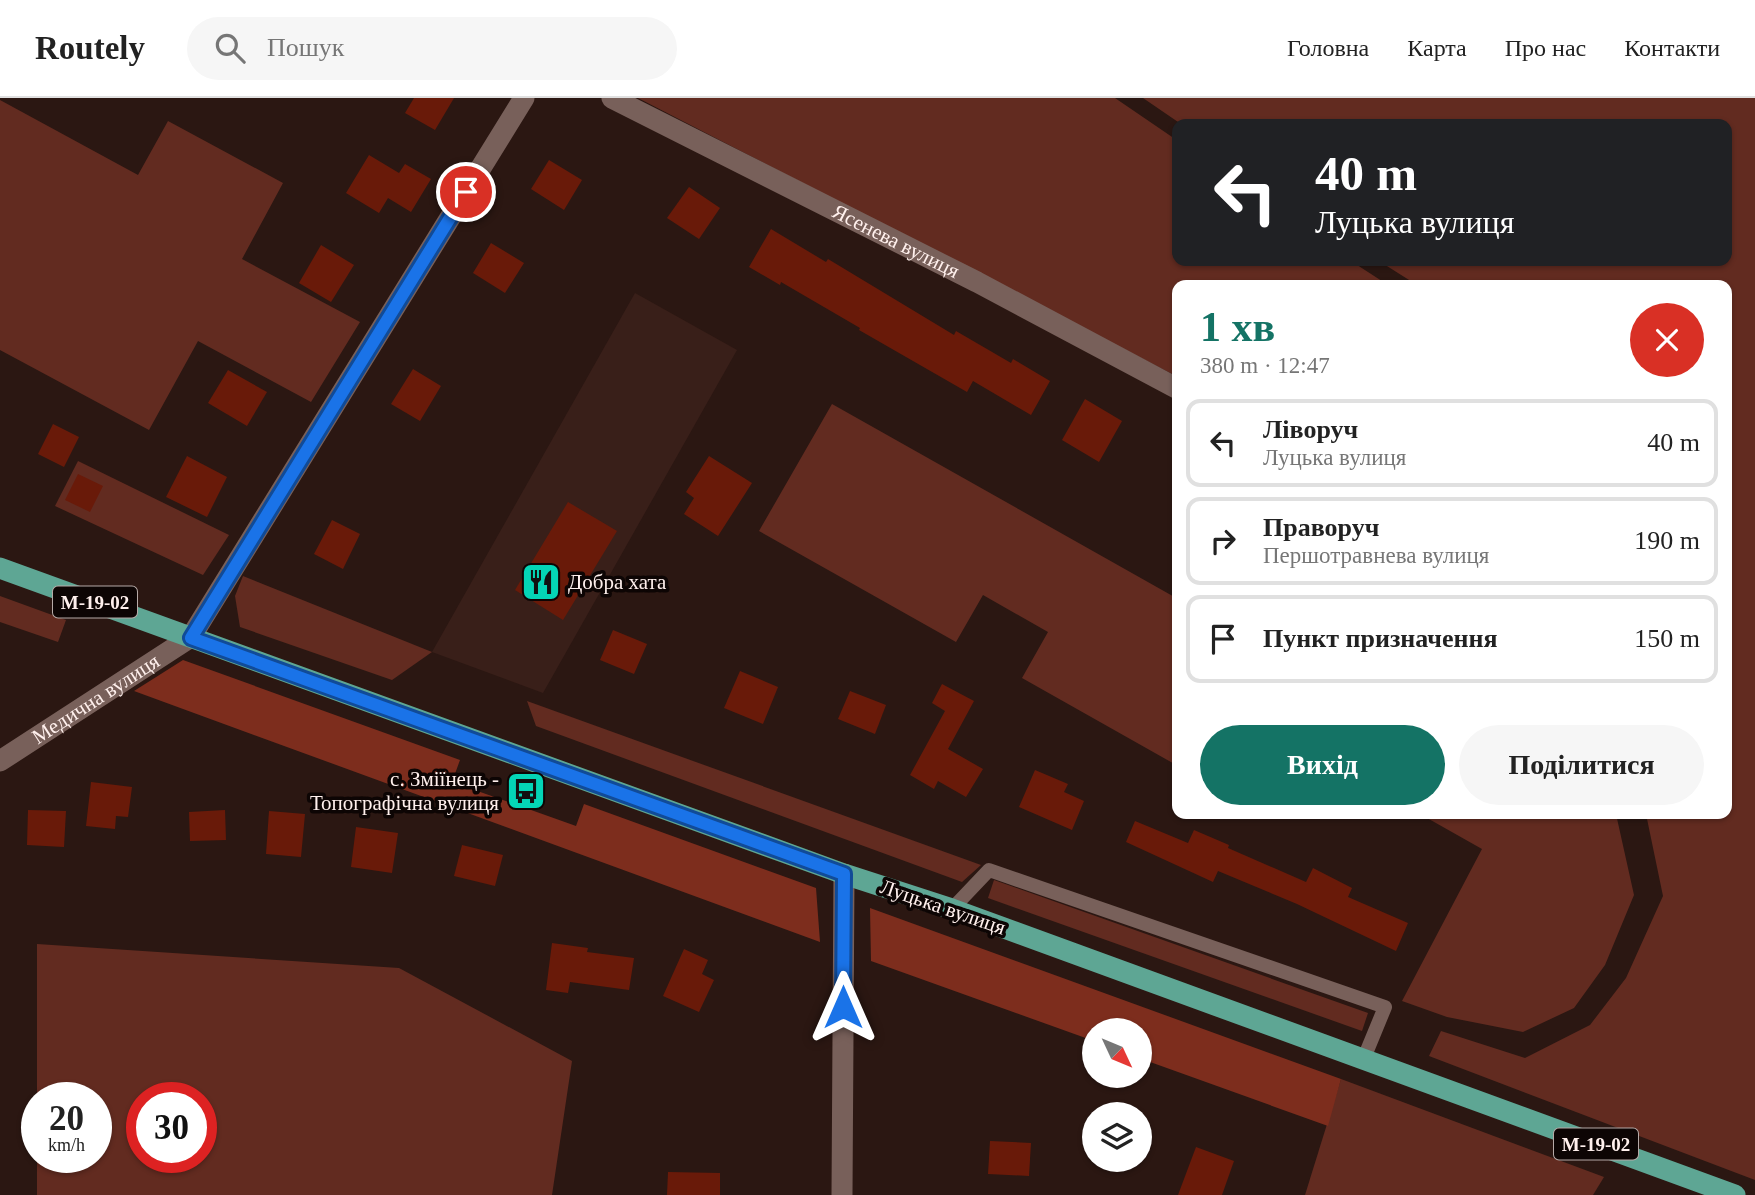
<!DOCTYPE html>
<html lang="uk">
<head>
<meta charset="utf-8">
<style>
	:root { --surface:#fff; --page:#f6f6f6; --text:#222; --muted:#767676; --line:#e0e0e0; --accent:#147365 }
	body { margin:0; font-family:Georgia,serif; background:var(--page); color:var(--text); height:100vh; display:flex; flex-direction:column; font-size:26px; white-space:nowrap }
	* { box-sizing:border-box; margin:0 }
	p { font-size:23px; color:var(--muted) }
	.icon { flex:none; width:38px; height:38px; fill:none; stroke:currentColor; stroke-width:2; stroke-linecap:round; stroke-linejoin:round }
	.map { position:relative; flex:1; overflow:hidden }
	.details { position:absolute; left:1172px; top:182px; width:560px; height:539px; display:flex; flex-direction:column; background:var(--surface); border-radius:14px; box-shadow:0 2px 5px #0004 }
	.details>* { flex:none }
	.top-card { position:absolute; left:1172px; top:21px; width:560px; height:147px; border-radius:14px; box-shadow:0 2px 5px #0004; background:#202124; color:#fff; overflow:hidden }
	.needle { width:46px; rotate:134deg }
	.tools { position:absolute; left:1082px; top:920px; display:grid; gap:14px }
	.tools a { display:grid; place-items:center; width:70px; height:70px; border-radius:50%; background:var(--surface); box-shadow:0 2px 5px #0004; font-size:35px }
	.speed { position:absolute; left:21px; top:984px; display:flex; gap:14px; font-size:35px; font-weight:700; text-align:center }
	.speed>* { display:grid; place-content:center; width:91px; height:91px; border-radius:50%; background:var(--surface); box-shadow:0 2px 5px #0004; line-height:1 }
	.speed small { font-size:18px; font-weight:400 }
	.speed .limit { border:10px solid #d22; background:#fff; color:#111 }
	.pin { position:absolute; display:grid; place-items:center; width:60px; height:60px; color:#fff; margin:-30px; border:4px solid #fff; border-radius:50%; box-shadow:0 2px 7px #0007 }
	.me { position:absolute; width:77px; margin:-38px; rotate:0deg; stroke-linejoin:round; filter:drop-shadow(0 0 5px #0008) }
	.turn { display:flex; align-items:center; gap:24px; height:147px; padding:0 28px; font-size:32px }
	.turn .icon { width:91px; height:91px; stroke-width:2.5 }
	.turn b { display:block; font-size:49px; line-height:60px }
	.round { display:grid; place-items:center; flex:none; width:74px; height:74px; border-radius:37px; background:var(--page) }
	.headline { display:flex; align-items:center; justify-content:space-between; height:119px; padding:0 28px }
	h1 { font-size:42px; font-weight:700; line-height:52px; color:var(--accent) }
	.action { display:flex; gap:14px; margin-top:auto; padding:14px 28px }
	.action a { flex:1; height:80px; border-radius:42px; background:var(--accent); color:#fff; font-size:28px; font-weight:700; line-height:80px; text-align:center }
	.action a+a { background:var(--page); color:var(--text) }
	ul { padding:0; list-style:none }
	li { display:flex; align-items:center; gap:21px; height:88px; margin:0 14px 10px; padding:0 14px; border:4px solid var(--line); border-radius:14px }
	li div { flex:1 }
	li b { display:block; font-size:26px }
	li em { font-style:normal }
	header { display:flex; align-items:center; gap:42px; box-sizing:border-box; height:98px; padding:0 35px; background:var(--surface); border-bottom:2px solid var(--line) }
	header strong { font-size:33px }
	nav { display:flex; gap:38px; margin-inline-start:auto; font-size:24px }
	.search { width:490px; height:63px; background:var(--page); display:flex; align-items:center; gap:18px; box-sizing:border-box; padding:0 24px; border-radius:38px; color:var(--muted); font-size:26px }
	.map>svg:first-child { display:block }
	.built { fill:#391f19 }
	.green { fill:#622b20; fill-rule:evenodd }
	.forest { fill:#7d2d1d }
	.building { fill:#691a09 }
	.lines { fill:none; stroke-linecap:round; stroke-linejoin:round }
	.lane { stroke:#78605a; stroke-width:14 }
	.street { stroke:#78605a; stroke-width:21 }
	.secondary { stroke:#78605a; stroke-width:21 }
	.primary { stroke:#5ea694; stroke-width:21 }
	.route-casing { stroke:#114b97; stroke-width:18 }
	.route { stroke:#1a73e8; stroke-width:12 }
	.labels { text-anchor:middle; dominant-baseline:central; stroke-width:7; stroke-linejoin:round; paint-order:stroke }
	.shield { fill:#0d0504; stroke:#b6aaa7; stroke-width:2 }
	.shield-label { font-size:19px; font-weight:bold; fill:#fff0ed }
	.street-label { font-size:21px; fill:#fff0ed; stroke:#0d0504 }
	.poi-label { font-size:21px; fill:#fff0ed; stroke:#0d0504; text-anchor:start }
</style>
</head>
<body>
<header>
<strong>Routely</strong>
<div class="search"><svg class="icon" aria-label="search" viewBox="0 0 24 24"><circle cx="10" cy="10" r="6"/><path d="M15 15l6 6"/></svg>Пошук</div>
<nav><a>Головна</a><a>Карта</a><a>Про нас</a><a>Контакти</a></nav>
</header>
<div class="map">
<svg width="1755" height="1097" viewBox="0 0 1755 1097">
	<rect width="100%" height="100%" fill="#2b1712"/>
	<path class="built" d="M 635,195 L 737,252 L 543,595 L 432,554 Z"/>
	<g class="green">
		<path d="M 638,0 L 1115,0 L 1178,43 L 1178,163 L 1351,163 L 1388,187 L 1178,187 L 1178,279 Z"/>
		<path d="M 1143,0 L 1755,0 L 1755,1082 L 1429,958 L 1441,933 L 1525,960 L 1590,927 L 1626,880 L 1663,798 L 1646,716 L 1727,716 L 1727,187 L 1417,187 L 1379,163 L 1727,163 L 1727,26 L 1181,26 Z"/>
		<path d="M 0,2 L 138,77 L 168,23 L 283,85 L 242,161 L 360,224 L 311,304 L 198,243 L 149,332 L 0,252 Z"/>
		<path d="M 832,306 L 1178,501 L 1178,668 L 1022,580 L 1048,534 L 983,497 L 956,544 L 759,433 Z"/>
		<path d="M 78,363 L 229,437 L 203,477 L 55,408 Z"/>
		<path d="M 243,478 L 432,554 L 392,582 L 240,529 L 235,498 Z"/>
		<path d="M 0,498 L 66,522 L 58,544 L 0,524 Z"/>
		<path d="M 527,603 L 981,767 L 962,784 L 536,628 Z"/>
		<path d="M 1420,716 L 1616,716 L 1634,797 L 1605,867 L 1574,910 L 1523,934 L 1447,919 L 1402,903 L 1482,751 Z"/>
		<path d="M 994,782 L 1368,915 L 1362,933 L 988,800 Z"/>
		<path d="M 37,846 L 399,870 L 572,963 L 552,1097 L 37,1097 L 37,1059 L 96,1059 L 96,999 L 37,999 ZM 142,999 L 201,999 L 201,1059 L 142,1059 Z"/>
		<path d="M 1341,981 L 1604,1079 L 1593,1097 L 1305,1097 Z"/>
	</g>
	<g class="forest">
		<path d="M 183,562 L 460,662 L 452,684 L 576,728 L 584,706 L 816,790 L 820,844 L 134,593 Z"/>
		<path d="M 870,810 L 1341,981 L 1328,1028 L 1139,960 L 1139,933 L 1094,933 L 1094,943 L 871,863 Z"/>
	</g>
	<g class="building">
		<path d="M 414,0 L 454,0 L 435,32 L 405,15 Z"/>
		<path d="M 369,57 L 399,75 L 405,66 L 431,81 L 411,114 L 388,100 L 379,115 L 346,95 Z"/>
		<path d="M 549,62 L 582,82 L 564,112 L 531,91 Z"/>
		<path d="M 689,89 L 720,110 L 699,141 L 667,120 Z"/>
		<path d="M 771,131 L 826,164 L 828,161 L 954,237 L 956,233 L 1011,265 L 1013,261 L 1050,283 L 1031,317 L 973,283 L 967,294 L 859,232 L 860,230 L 781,184 L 780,187 L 749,169 Z"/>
		<path d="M 491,145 L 524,165 L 505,195 L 473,175 Z"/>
		<path d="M 321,147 L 354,167 L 331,204 L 299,185 Z"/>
		<path d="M 413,271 L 441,288 L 420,323 L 391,306 Z"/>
		<path d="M 228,272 L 267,294 L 247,328 L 208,305 Z"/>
		<path d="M 1085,301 L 1122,323 L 1099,364 L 1062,342 Z"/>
		<path d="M 53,326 L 79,339 L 64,369 L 38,356 Z"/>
		<path d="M 187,358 L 227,379 L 207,419 L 166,399 Z"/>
		<path d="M 709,358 L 752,385 L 718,438 L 684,416 L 694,400 L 686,394 Z"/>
		<path d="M 78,376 L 103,388 L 90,414 L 65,402 Z"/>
		<path d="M 568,404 L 617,433 L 563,522 L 515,492 Z"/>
		<path d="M 332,422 L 360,436 L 343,471 L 314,456 Z"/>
		<path d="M 613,532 L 647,546 L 634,576 L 600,562 Z"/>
		<path d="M 740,573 L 778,589 L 763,626 L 724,610 Z"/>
		<path d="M 942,586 L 974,603 L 948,651 L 983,671 L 966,699 L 938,683 L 934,691 L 910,677 L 945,613 L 932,605 Z"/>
		<path d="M 850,593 L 886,607 L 875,636 L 838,621 Z"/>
		<path d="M 1035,672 L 1068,686 L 1064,694 L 1084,703 L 1072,732 L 1019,709 Z"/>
		<path d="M 91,684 L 132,689 L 128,719 L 116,718 L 115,731 L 86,728 Z"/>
		<path d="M 28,712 L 66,713 L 64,749 L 27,747 Z"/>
		<path d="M 225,712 L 226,742 L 190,743 L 189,714 Z"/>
		<path d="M 269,713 L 305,716 L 301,759 L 266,756 Z"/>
		<path d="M 1135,723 L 1188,745 L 1194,732 L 1229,747 L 1228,750 L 1306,784 L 1313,770 L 1352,790 L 1348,799 L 1408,825 L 1396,853 L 1297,806 L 1218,773 L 1213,784 L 1126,744 Z"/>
		<path d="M 356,729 L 398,735 L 392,775 L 351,769 Z"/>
		<path d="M 462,747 L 503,757 L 495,788 L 454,778 Z"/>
		<path d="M 552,845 L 588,850 L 587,854 L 634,860 L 629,892 L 570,884 L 568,895 L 546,892 Z"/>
		<path d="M 684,851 L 708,862 L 702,876 L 714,882 L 699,914 L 663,898 Z"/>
		<path d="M 990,1043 L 1031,1045 L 1029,1078 L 988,1076 Z"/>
		<path d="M 1196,1049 L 1234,1063 L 1222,1097 L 1178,1097 Z"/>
		<path d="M 668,1074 L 720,1075 L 720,1097 L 667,1097 Z"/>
	</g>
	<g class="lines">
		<path class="lane" d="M 952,811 L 989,772 L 1385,909 L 1364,960"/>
		<g class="street">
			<path id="s1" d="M 612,0 L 977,184 L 1178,291"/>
			<path id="s2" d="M 0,663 L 191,539"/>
			<path d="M 842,1097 L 844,776"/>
		</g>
		<path class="secondary" d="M 191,539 L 524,0"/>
		<path class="primary" d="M 0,470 L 844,776 L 952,811 L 1735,1097"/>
	</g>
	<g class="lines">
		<g class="route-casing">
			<path id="route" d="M 466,94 L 191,540 L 844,776 L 843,909"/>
		</g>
		<use href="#route" class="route"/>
	</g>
	<defs>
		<g id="restaurant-square" transform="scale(2.0125)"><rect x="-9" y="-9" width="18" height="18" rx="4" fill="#04d5b6" stroke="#0d0504"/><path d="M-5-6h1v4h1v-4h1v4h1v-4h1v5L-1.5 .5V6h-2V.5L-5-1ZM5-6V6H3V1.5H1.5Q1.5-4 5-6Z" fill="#111"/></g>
		<g id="bus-square" transform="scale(2.0125)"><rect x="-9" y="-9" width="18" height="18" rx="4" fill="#04d5b6" stroke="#0d0504"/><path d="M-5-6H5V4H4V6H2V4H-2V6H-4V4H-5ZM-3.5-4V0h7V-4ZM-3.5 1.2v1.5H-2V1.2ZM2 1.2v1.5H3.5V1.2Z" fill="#111"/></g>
	</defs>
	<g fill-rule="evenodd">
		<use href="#restaurant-square" x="541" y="484"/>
		<use href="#bus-square" x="526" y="693"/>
	</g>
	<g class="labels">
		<g class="shield">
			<rect x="53" y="488.5" width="84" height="31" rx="5"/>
			<rect x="1554" y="1030.5" width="84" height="31" rx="5"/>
		</g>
		<g class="shield-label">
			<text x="95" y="504">М-19-02</text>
			<text x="1596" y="1046">М-19-02</text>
		</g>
		<g class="street-label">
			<text stroke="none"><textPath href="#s1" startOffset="318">Ясенева вулиця</textPath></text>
			<text stroke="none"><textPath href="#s2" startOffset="114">Медична вулиця</textPath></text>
			<text transform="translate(943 809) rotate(19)">Луцька вулиця</text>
		</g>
		<g class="poi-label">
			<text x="568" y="484">Добра хата</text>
			<text x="499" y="681" text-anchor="end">с. Зміїнець -<tspan x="499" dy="24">Топографічна вулиця</tspan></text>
		</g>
	</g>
</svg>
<div class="tools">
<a><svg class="needle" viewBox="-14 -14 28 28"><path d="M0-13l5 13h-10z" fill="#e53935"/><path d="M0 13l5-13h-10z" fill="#767676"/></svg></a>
<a><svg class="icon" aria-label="layers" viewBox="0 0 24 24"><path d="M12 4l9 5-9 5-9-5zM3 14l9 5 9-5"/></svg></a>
</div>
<div class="speed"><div>20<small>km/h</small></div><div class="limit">30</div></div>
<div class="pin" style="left:466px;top:94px;background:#d93025"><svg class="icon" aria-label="arrive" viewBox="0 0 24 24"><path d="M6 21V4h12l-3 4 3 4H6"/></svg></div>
<svg class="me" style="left:843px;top:909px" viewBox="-20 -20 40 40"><path d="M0-17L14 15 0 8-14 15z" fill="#1a73e8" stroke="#fff" stroke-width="4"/></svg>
<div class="top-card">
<div class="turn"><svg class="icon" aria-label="left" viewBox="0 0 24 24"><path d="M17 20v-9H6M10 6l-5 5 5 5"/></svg><div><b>40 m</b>Луцька вулиця</div></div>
</div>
<section class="details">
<div class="headline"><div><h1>1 хв</h1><p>380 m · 12:47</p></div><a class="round" style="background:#d93025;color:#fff"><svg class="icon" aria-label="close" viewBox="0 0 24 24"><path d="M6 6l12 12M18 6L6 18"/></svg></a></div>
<ul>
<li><svg class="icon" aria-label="left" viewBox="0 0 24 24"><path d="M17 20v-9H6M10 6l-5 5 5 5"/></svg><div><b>Ліворуч</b><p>Луцька вулиця</p></div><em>40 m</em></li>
<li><svg class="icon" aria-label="right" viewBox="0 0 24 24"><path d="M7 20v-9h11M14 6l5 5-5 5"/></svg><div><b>Праворуч</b><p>Першотравнева вулиця</p></div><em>190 m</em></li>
<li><svg class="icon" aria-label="arrive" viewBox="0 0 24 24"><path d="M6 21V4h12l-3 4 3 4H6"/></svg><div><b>Пункт призначення</b></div><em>150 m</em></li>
</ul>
<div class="action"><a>Вихід</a><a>Поділитися</a></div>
</section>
</div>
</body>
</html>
